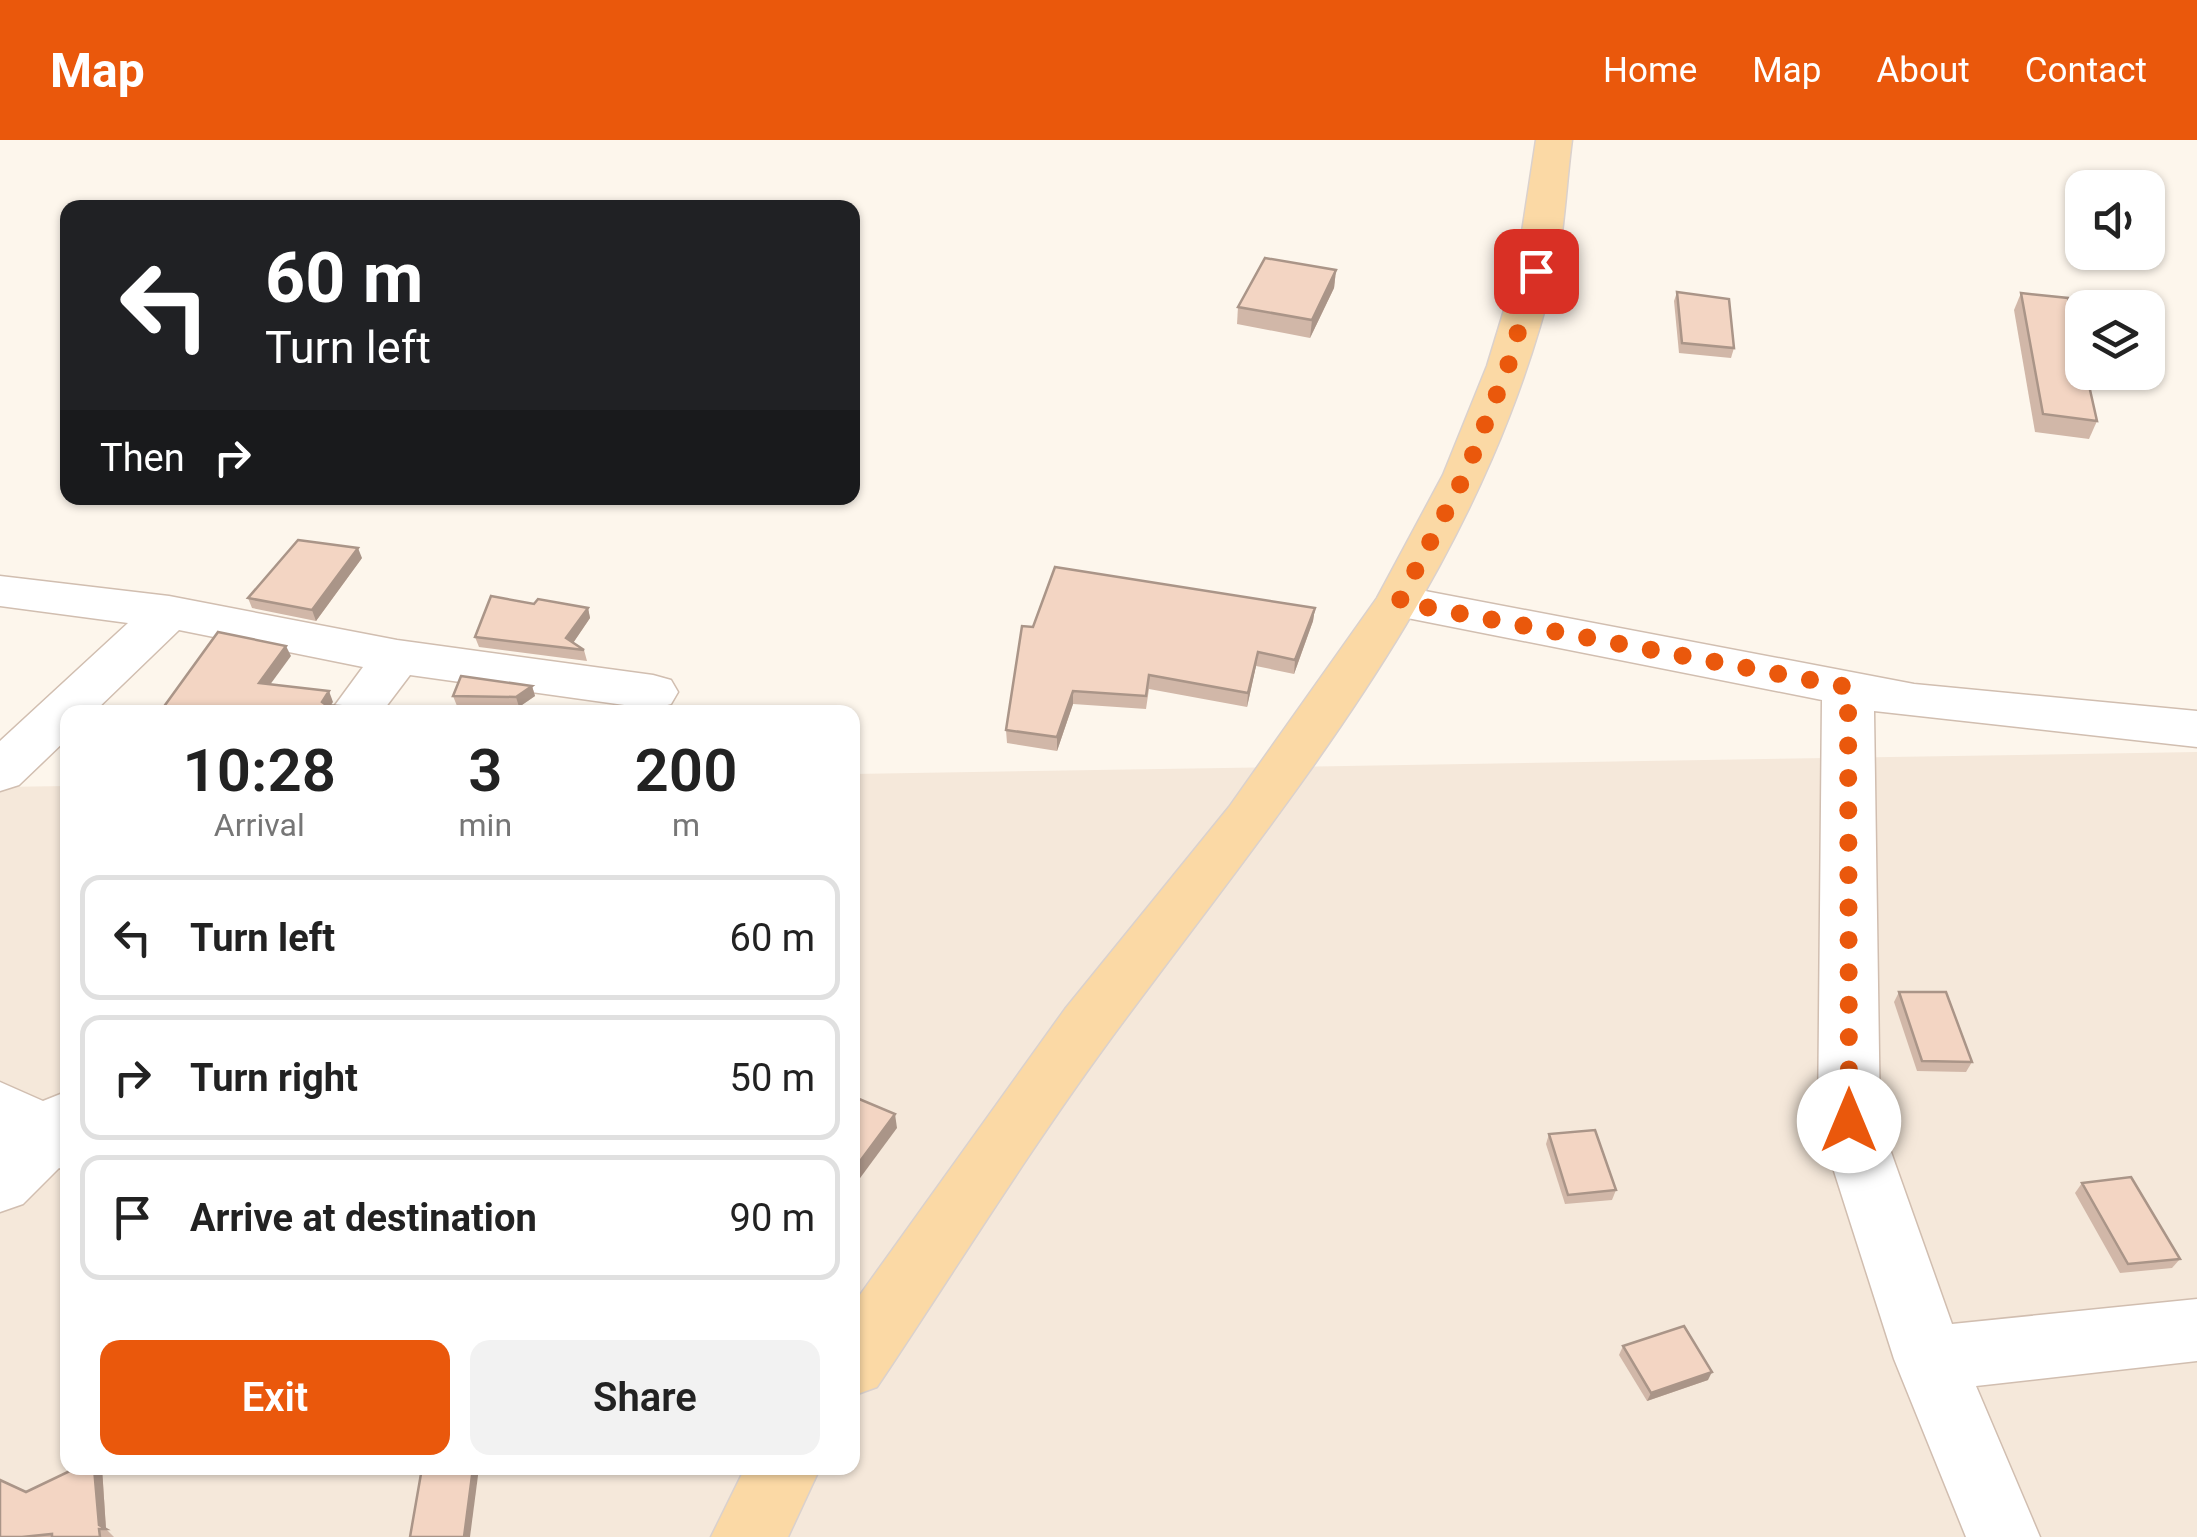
<!DOCTYPE html>
<html lang="en">
<head>
<meta charset="utf-8">
<style>
	:root { --surface:#fff; --page:#f2f2f2; --text:#222; --muted:#767676; --line:#e0e0e0; --accent:#ea580c }
	body { margin:0; font-family:Roboto,sans-serif; background:var(--page); color:var(--text); height:100vh; display:flex; flex-direction:column; font-size:38px; white-space:nowrap }
	* { box-sizing:border-box; margin:0 }
	p { font-size:32px; color:var(--muted) }
	.icon { flex:none; width:55px; height:55px; fill:none; stroke:currentColor; stroke-width:2; stroke-linecap:round; stroke-linejoin:round }
	.map { position:relative; flex:1; overflow:hidden }
	.sheet { position:absolute; left:60px; top:565px; width:800px; height:770px; display:flex; flex-direction:column; background:var(--surface); border-radius:20px; box-shadow:0 2px 8px #0004 }
	.sheet>* { flex:none }
	.top-card { position:absolute; left:60px; top:60px; width:800px; height:305px; border-radius:20px; box-shadow:0 2px 8px #0004; background:#202124; color:#fff; overflow:hidden }
	.tools { position:absolute; left:2065px; top:30px; display:grid; gap:20px }
	.tools a { display:grid; place-items:center; width:100px; height:100px; border-radius:20px; background:var(--surface); box-shadow:0 2px 8px #0004; font-size:50px }
	.pin { position:absolute; display:grid; place-items:center; width:85px; height:85px; color:#fff; margin:-42px; border-radius:20px; box-shadow:0 5px 15px #0006 }
	.me { position:absolute; width:110px; margin:-55px; rotate:0deg; stroke-linejoin:round; filter:drop-shadow(0 0 8px #0008) }
	.turn { display:flex; align-items:center; gap:35px; height:210px; padding:0 40px; font-size:45px }
	.turn .icon { width:130px; height:130px; stroke-width:2.5 }
	.turn b { display:block; font-size:70px; line-height:85px }
	.then { display:flex; align-items:center; height:95px; padding:0 40px; background:#0003; gap:20px; font-size:38px }
	.eta { display:flex; justify-content:space-evenly; align-items:center; height:170px; text-align:center }
	.eta b { font-size:60px; font-weight:600; line-height:70px }
	.primary-button { display:flex; gap:20px; margin-top:auto; padding:20px 40px }
	.primary-button a { flex:1; height:115px; border-radius:20px; background:var(--accent); color:#fff; font-size:40px; font-weight:600; line-height:115px; text-align:center }
	.primary-button a+a { background:var(--page); color:var(--text) }
	ul { padding:0; list-style:none }
	li { display:flex; align-items:center; gap:30px; height:125px; margin:0 20px 15px; padding:0 20px; border:5px solid var(--line); border-radius:20px }
	li div { flex:1 }
	li b { display:block; font-size:38px }
	li em { font-style:normal }
	header { display:flex; align-items:center; gap:60px; box-sizing:border-box; height:140px; padding:0 50px; background:var(--accent); color:#fff }
	header strong { font-size:48px }
	nav { display:flex; gap:55px; margin-inline-start:auto; font-size:35px }
	.map>svg:first-child { display:block }
	.residential { fill:#f5e8da }
	.lines { fill:none; stroke-linecap:round; stroke-linejoin:round }
	.minor-casing { stroke:#d1beb0; stroke-width:3 }
	.major-casing { stroke:#dad1cd; stroke-width:3 }
	.minor { fill:#fff; fill-rule:evenodd }
	.major { fill:#fbd9a5; fill-rule:evenodd }
	.wall { fill:#d1b7a8 }
	.shaded-wall { fill:#aa9588 }
	.building { fill:#f3d5c3; stroke:#aa9588; stroke-width:2.5 }
	.route { stroke:#ea580c; stroke-width:18; stroke-dasharray:0 32.4 }
</style>
</head>
<body>
<header>
<strong>Map</strong>
<nav><a>Home</a><a>Map</a><a>About</a><a>Contact</a></nav>
</header>
<div class="map">
<svg width="2197" height="1397" viewBox="0 0 2197 1397">
	<rect width="100%" height="100%" fill="#fdf6ec"/>
	<path class="residential" d="M 2197,612 L 2197,1397 L 0,1397 L 0,647 L 67,646 L 68,1328 L 852,1328 L 853,634 Z"/>
	<g class="lines">
		<g class="minor-casing">
			<g id="minor">
				<path d="M 0,436 L 169,456 L 397,500 L 653,535 L 671,540 L 678,552 L 671,564 L 653,569 L 410,535 L 382,572 L 330,572 L 363,527 L 179,490 L 94,572 L 68,572 L 68,598 L 19,645 L 0,651 L 0,601 L 128,483 L 0,466 Z"/>
				<path d="M 1399,446 L 1914,544 L 2197,571 L 2197,607 L 1874,571 L 1880,981 L 1952,1184 L 2197,1159 L 2197,1221 L 1976,1246 L 2040,1397 L 1966,1397 L 1894,1219 L 1818,981 L 1822,560 L 1382,473 L 1375,462 L 1382,451 Z"/>
				<path d="M 0,942 L 43,961 L 68,951 L 68,1031 L 59,1028 L 23,1064 L 0,1072 Z"/>
			</g>
		</g>
		<g class="major-casing">
			<g id="major">
				<path d="M 1536,0 L 1572,0 C 1566,44 1565,92 1554,135 C 1479,440 1290,655 1109,901 C 1027,1013 954,1132 877,1247 L 852,1256 L 852,1166 L 1065,869 L 1229,667 L 1377,458 L 1443,335 L 1487,226 L 1516,131 Z"/>
				<path d="M 745,1328 L 820,1328 L 788,1397 L 711,1397 Z"/>
			</g>
		</g>
		<use href="#minor" class="minor"/>
		<use href="#major" class="major"/>
	</g>
	<g class="wall">
		<path d="M 1336,130 L 1334,148 L 1310,198 L 1237,184 L 1238,167 Z"/>
		<path d="M 1677,152 L 1734,208 L 1731,218 L 1679,213 L 1674,161 Z"/>
		<path d="M 2021,153 L 2097,281 L 2089,299 L 2035,292 L 2014,170 Z"/>
		<path d="M 362,418 L 316,481 L 252,468 L 248,458 Z"/>
		<path d="M 534,464 L 588,468 L 590,478 L 573,503 L 584,510 L 587,521 L 479,507 L 475,497 Z"/>
		<path d="M 1315,468 L 1313,481 L 1294,534 L 1256,526 L 1247,567 L 1149,549 L 1146,569 L 1073,564 L 1057,611 L 1007,603 L 1006,590 L 1033,487 Z"/>
		<path d="M 532,546 L 535,556 L 519,567 L 457,566 L 453,556 Z"/>
		<path d="M 1899,852 L 1972,922 L 1966,932 L 1917,931 L 1894,862 Z"/>
		<path d="M 1549,994 L 1616,1050 L 1612,1060 L 1565,1064 L 1546,1004 Z"/>
		<path d="M 2082,1043 L 2180,1119 L 2172,1128 L 2120,1133 L 2075,1053 Z"/>
		<path d="M 1623,1206 L 1708,1240 L 1647,1261 L 1619,1215 Z"/>
		<path d="M 76,1328 L 102,1328 L 106,1389 L 114,1397 L 0,1397 L 26,1352 Z"/>
	</g>
	<g class="shaded-wall">
		<path d="M 1336,130 L 1334,148 L 1310,198 L 1312,180 Z"/>
		<path d="M 358,408 L 362,418 L 316,481 L 312,470 Z"/>
		<path d="M 588,468 L 590,478 L 569,509 L 566,498 Z"/>
		<path d="M 1315,468 L 1313,481 L 1294,534 L 1295,520 Z"/>
		<path d="M 286,506 L 291,516 L 264,553 L 259,543 Z"/>
		<path d="M 1258,512 L 1256,526 L 1247,567 L 1248,553 Z"/>
		<path d="M 532,546 L 535,556 L 519,567 L 516,557 Z"/>
		<path d="M 329,551 L 333,562 L 326,572 L 322,562 Z"/>
		<path d="M 1073,551 L 1073,564 L 1057,611 L 1057,597 Z"/>
		<path d="M 895,974 L 897,988 L 852,1049 L 852,1032 Z"/>
		<path d="M 1712,1232 L 1708,1240 L 1647,1261 L 1651,1253 Z"/>
		<path d="M 94,1328 L 102,1328 L 106,1389 L 99,1385 Z"/>
		<path d="M 473,1328 L 479,1328 L 470,1397 L 464,1397 Z"/>
	</g>
	<g class="building">
		<path d="M 1265,118 L 1336,130 L 1312,180 L 1238,167 Z"/>
		<path d="M 1677,152 L 1729,159 L 1734,208 L 1682,203 Z"/>
		<path d="M 2021,153 L 2068,158 L 2082,220 L 2082,232 L 2086,232 L 2097,281 L 2043,274 Z"/>
		<path d="M 298,400 L 358,408 L 312,470 L 248,458 Z"/>
		<path d="M 1055,427 L 1315,468 L 1295,520 L 1258,512 L 1248,553 L 1149,535 L 1146,556 L 1073,551 L 1057,597 L 1006,590 L 1022,486 L 1033,487 Z"/>
		<path d="M 491,456 L 534,464 L 538,459 L 588,468 L 566,498 L 584,510 L 475,497 Z"/>
		<path d="M 218,492 L 286,506 L 259,543 L 329,551 L 322,562 L 326,565 L 416,572 L 160,572 Z"/>
		<path d="M 461,536 L 532,546 L 516,557 L 453,556 Z"/>
		<path d="M 1899,852 L 1946,852 L 1972,922 L 1922,921 Z"/>
		<path d="M 852,956 L 895,974 L 852,1032 Z"/>
		<path d="M 1595,990 L 1616,1050 L 1568,1055 L 1549,994 Z"/>
		<path d="M 2131,1037 L 2180,1119 L 2128,1124 L 2082,1043 Z"/>
		<path d="M 1684,1186 L 1712,1232 L 1651,1253 L 1623,1206 Z"/>
		<path d="M 76,1328 L 94,1328 L 99,1385 L 106,1389 L 99,1389 L 100,1397 L 52,1397 L 52,1394 L 22,1397 L 0,1397 L 0,1340 L 26,1352 Z"/>
		<path d="M 422,1328 L 473,1328 L 464,1397 L 410,1397 Z"/>
	</g>
	<g class="lines">
		<path class="route" d="M 1536,131 L 1508,226 L 1465,335 L 1399,462 L 1848,547 L 1849,981"/>
	</g>
</svg>
<div class="tools">
<a><svg class="icon" aria-label="sound" viewBox="0 0 24 24"><path d="M4 9h4l5-4v14l-5-4H4zM17 9q2 3 0 6"/></svg></a>
<a><svg class="icon" aria-label="layers" viewBox="0 0 24 24"><path d="M12 4l9 5-9 5-9-5zM3 14l9 5 9-5"/></svg></a>
</div>
<div class="pin" style="left:1536px;top:131px;background:#d93025"><svg class="icon" aria-label="arrive" viewBox="0 0 24 24"><path d="M6 21V4h12l-3 4 3 4H6"/></svg></div>
<svg class="me" style="left:1849px;top:981px" viewBox="-20 -20 40 40"><circle r="19" fill="#fff"/><path d="M0-13L10 11 0 6-10 11z" fill="#ea580c"/></svg>
<div class="top-card">
<div class="turn"><svg class="icon" aria-label="left" viewBox="0 0 24 24"><path d="M17 20v-9H6M10 6l-5 5 5 5"/></svg><div><b>60 m</b>Turn left</div></div>
<div class="then">Then<svg class="icon" aria-label="right" viewBox="0 0 24 24"><path d="M7 20v-9h11M14 6l5 5-5 5"/></svg></div>
</div>
<section class="sheet">
<div class="eta">
<div><b>10:28</b><p>Arrival</p></div>
<div><b>3</b><p>min</p></div>
<div><b>200</b><p>m</p></div>
</div>
<ul>
<li><svg class="icon" aria-label="left" viewBox="0 0 24 24"><path d="M17 20v-9H6M10 6l-5 5 5 5"/></svg><div><b>Turn left</b></div><em>60 m</em></li>
<li><svg class="icon" aria-label="right" viewBox="0 0 24 24"><path d="M7 20v-9h11M14 6l5 5-5 5"/></svg><div><b>Turn right</b></div><em>50 m</em></li>
<li><svg class="icon" aria-label="arrive" viewBox="0 0 24 24"><path d="M6 21V4h12l-3 4 3 4H6"/></svg><div><b>Arrive at destination</b></div><em>90 m</em></li>
</ul>
<div class="primary-button"><a>Exit</a><a>Share</a></div>
</section>
</div>
</body>
</html>
